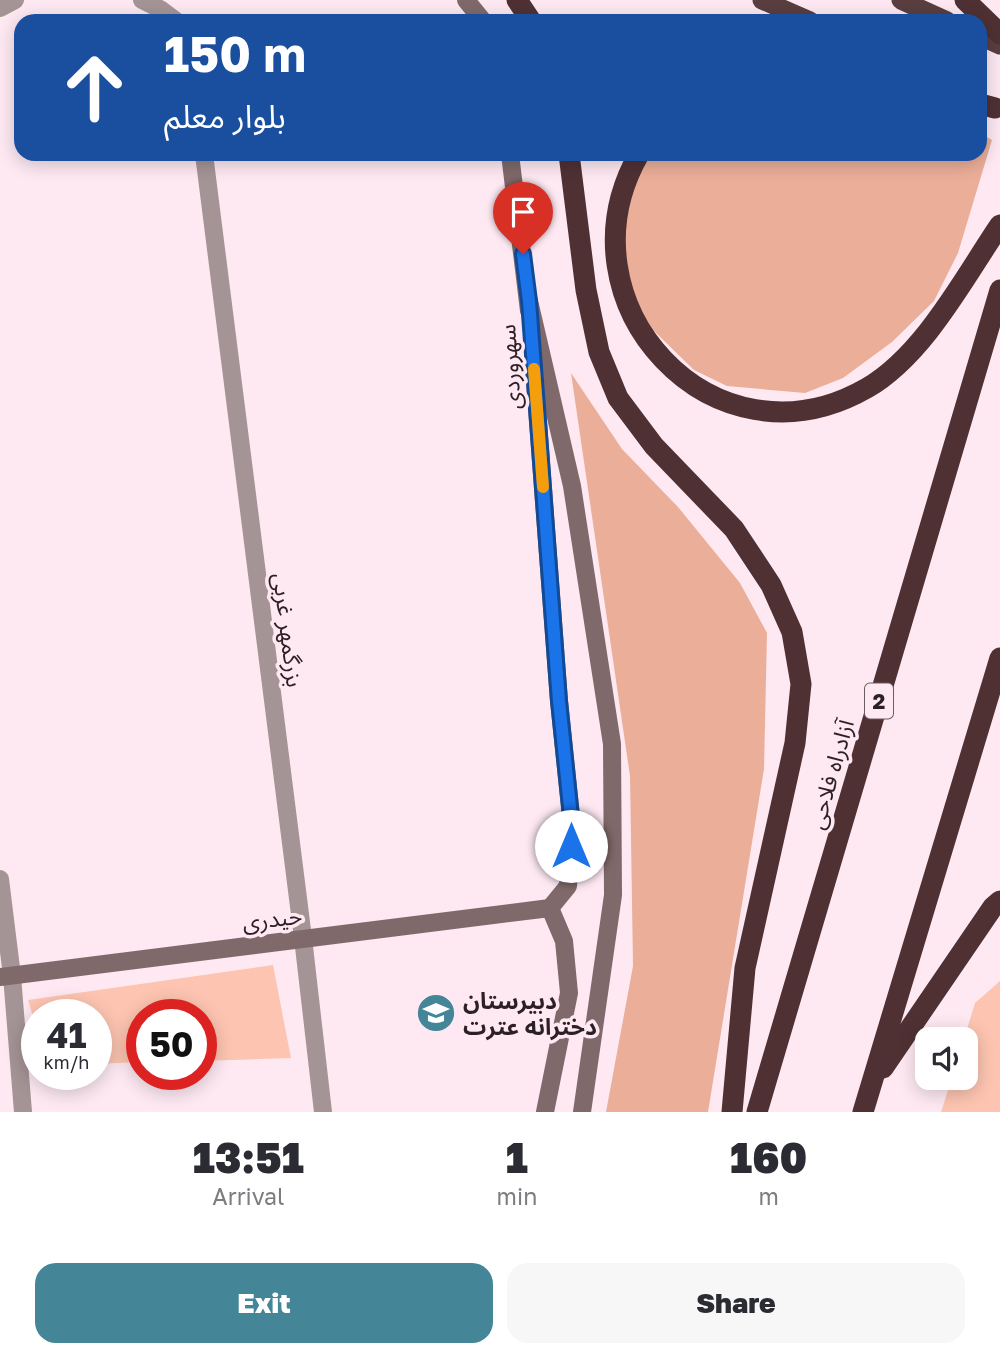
<!DOCTYPE html>
<html lang="en">
<head>
<meta charset="utf-8">
<style>
	:root { --surface:#fff; --page:#f7f7f7; --text:#2b2b33; --muted:#7c7c81; --accent:#448597 }
	body { margin:0; font-family:"Golos Text","Noto Sans Arabic",sans-serif; background:var(--page); color:var(--text); height:100vh; display:flex; flex-direction:column; font-size:26px; white-space:nowrap }
	* { box-sizing:border-box; margin:0 }
	p { font-size:23px; color:var(--muted) }
	.icon { flex:none; width:38px; height:38px; fill:none; stroke:currentColor; stroke-width:2; stroke-linecap:round; stroke-linejoin:round }
	.map { position:relative; height:1112px; overflow:hidden }
	.drawer { display:flex; flex-direction:column; background:var(--surface); flex:1 }
	.drawer>* { flex:none }
	.banner { position:absolute; left:14px; top:14px; width:973px; height:147px; border-radius:21px; box-shadow:0 4px 18px #0003; background:#1a4fa0; color:#fff; overflow:hidden }
	.buttons { position:absolute; left:915px; top:1027px; display:grid; gap:14px }
	.buttons a { display:grid; place-items:center; width:63px; height:63px; border-radius:14px; background:var(--surface); box-shadow:0 4px 18px #0003; font-size:35px }
	.speed { position:absolute; left:21px; top:999px; display:flex; gap:14px; font-size:35px; font-weight:700; text-align:center }
	.speed>* { display:grid; place-content:center; width:91px; height:91px; border-radius:50%; background:var(--surface); box-shadow:0 4px 18px #0003; line-height:1 }
	.speed small { font-size:18px; font-weight:400 }
	.speed .limit { border:10px solid #d22; background:#fff; color:#111 }
	.pin { position:absolute; display:grid; place-items:center; width:60px; height:60px; color:#fff; margin:-72px -30px; border-radius:50% 50% 50% 0; rotate:-45deg; box-shadow:0 0 7px #0007 }
	.pin .icon { rotate:45deg }
	.me { position:absolute; width:77px; margin:-38px; rotate:0deg; stroke-linejoin:round; filter:drop-shadow(0 0 5px #0008) }
	.turn { display:flex; align-items:center; gap:24px; height:147px; padding:0 35px; font-size:32px }
	.turn .icon { width:91px; height:91px; stroke-width:2.5 }
	.turn b { display:block; font-size:49px; line-height:60px }
	.eta { display:flex; justify-content:space-evenly; align-items:center; height:119px; text-align:center }
	.eta b { font-size:42px; font-weight:800; line-height:49px }
	.action { display:flex; gap:14px; margin-top:auto; padding:14px 35px }
	.action a { flex:1; height:80px; border-radius:21px; background:var(--accent); color:#fff; font-size:28px; font-weight:800; line-height:80px; text-align:center }
	.action a+a { background:var(--page); color:var(--text) }
	.map>svg:first-child { display:block }
	.green { fill:#fdc5b1 }
	.forest { fill:#ebae99 }
	.lines { fill:none; stroke-linecap:round; stroke-linejoin:round }
	.minor { stroke:#a59495; stroke-width:18 }
	.tertiary { stroke:#a59495; stroke-width:18 }
	.secondary { stroke:#80696a; stroke-width:18 }
	.trunk { stroke:#5a3e40; stroke-width:19 }
	.motorway { stroke:#4f3134; stroke-width:21 }
	.route-casing { stroke:#114b97; stroke-width:18 }
	.route { stroke:#1a73e8; stroke-width:12 }
	.slow { stroke:#f59e0b; stroke-width:12 }
	.labels { text-anchor:middle; dominant-baseline:central; stroke-width:7; stroke-linejoin:round; paint-order:stroke }
	.shield { fill:#fee9f3; stroke:#6b5c63; stroke-width:2 }
	.shield-label { font-size:21px; font-weight:bold; fill:#2c1f25 }
	.street-label { font-size:23px; fill:#2c1f25; stroke:#fee9f3 }
	.poi-label { font-size:23px; font-weight:bold; fill:#2c1f25; stroke:#fee9f3; text-anchor:start }
</style>
</head>
<body>
<div class="map">
<svg width="1000" height="1112" viewBox="0 0 1000 1112">
	<rect width="100%" height="100%" fill="#fee9f3"/>
	<g class="green">
		<path d="M 273,965 L 291,1058 L 201,1061 L 201,1015 L 142,1015 L 142,1062 L 96,1064 L 96,1015 L 37,1015 L 37,1030 L 28,1000 Z"/>
		<path d="M 1000,981 L 1000,1112 L 941,1112 L 952,1078 L 966,1078 L 964,1039 L 975,1003 Z"/>
	</g>
	<g class="forest">
		<path d="M 980,133 L 992,140 L 958,253 L 934,301 L 892,342 L 843,378 L 805,393 L 727,386 L 694,370 L 653,330 L 634,301 L 622,270 L 629,154 L 980,154 Z"/>
		<path d="M 571,373 L 622,449 L 678,507 L 740,583 L 767,633 L 764,769 L 708,1112 L 606,1112 L 633,966 L 630,776 Z"/>
	</g>
	<g class="lines">
		<g class="minor">
			<path d="M 142,0 L 160,9 L 176,21"/>
			<path d="M 0,8 L 15,0"/>
			<path d="M 204,154 L 303,938 L 323,1112"/>
		</g>
		<path class="tertiary" d="M 0,879 L 12,976 L 23,1112"/>
		<g class="secondary">
			<path d="M 466,0 L 483,21"/>
			<path d="M 510,154 L 529,311"/>
			<path d="M 529,301 L 572,486 L 612,744 L 613,895 L 582,1112"/>
			<path d="M 533,356 L 559,701 L 572,826 L 568,886 L 550,908"/>
			<path d="M 0,977 L 550,908"/>
			<path d="M 545,1112 L 569,993 L 564,941 L 550,908"/>
		</g>
		<g class="trunk">
			<path d="M 762,0 L 810,21"/>
			<path d="M 901,0 L 947,21"/>
			<path d="M 980,36 L 1000,45"/>
		</g>
		<g class="motorway">
			<path d="M 517,0 L 531,21"/>
			<path d="M 965,0 L 1000,34"/>
			<path d="M 980,104 L 995,108"/>
			<path d="M 569,154 L 586,290 L 599,352 L 618,398 L 654,446 L 734,529 L 771,585 L 792,632 L 801,684 L 795,743 L 745,968 L 732,1112"/>
			<path d="M 639,154 C 554,303 714,476 867,388 C 924,355 964,278 1000,225"/>
			<path d="M 883,1068 L 993,907 L 1000,901"/>
			<path d="M 757,1112 L 1000,290"/>
			<path d="M 863,1112 L 1000,658"/>
		</g>
	</g>
	<g class="lines">
		<g class="route-casing">
			<path id="route" d="M 523,254 L 529,301 L 559,701 L 572,826 L 571,846"/>
		</g>
		<use href="#route" class="route"/>
		<path class="slow" d="M 534,369 L 543,487"/>
	</g>
	<defs>
		<g id="school-disc" transform="scale(2.0125)"><circle r="9.5" fill="#448597" stroke="#fee9f3"/><path d="M0-5L7-2L0 1L-7-2ZM-4 1L0 2.5L4 1V4Q0 6-4 4Z" fill="#fff"/></g>
	</defs>
	<g fill-rule="evenodd">
		<use href="#school-disc" x="436" y="1013"/>
	</g>
	<g class="labels">
		<rect class="shield" x="865" y="683.5" width="28" height="35" rx="5"/>
		<g class="shield-label">
			<text x="879" y="701">2</text>
		</g>
		<g class="street-label">
			<text transform="translate(509 367) rotate(-94)">سهروردی</text>
			<text transform="translate(289 630) rotate(83)">بزرگمهر غربی</text>
			<text transform="translate(830 774) rotate(-74)">آزادراه فلاحی</text>
			<text transform="translate(272 918) rotate(-7)">حیدری</text>
		</g>
		<g class="poi-label">
			<text x="463" y="1000">دبیرستان<tspan x="463" dy="26">دخترانه عترت</tspan></text>
		</g>
	</g>
</svg>
<div class="buttons">
<a><svg class="icon" aria-label="sound" viewBox="0 0 24 24"><path d="M4 9h4l5-4v14l-5-4H4zM17 9q2 3 0 6"/></svg></a>
</div>
<div class="speed"><div>41<small>km/h</small></div><div class="limit">50</div></div>
<div class="pin" style="left:523px;top:254px;background:#d93025"><svg class="icon" aria-label="arrive" viewBox="0 0 24 24"><path d="M6 21V4h12l-3 4 3 4H6"/></svg></div>
<svg class="me" style="left:571px;top:846px" viewBox="-20 -20 40 40"><circle r="19" fill="#fff"/><path d="M0-13L10 11 0 6-10 11z" fill="#1a73e8"/></svg>
<div class="banner">
<div class="turn"><svg class="icon" aria-label="ahead" viewBox="0 0 24 24"><path d="M12 20V5M6 11l6-6 6 6"/></svg><div><b>150 m</b>بلوار معلم</div></div>
</div>
</div>
<section class="drawer">
<div class="eta">
<div><b>13:51</b><p>Arrival</p></div>
<div><b>1</b><p>min</p></div>
<div><b>160</b><p>m</p></div>
</div>
<div class="action"><a>Exit</a><a>Share</a></div>
</section>
</body>
</html>
